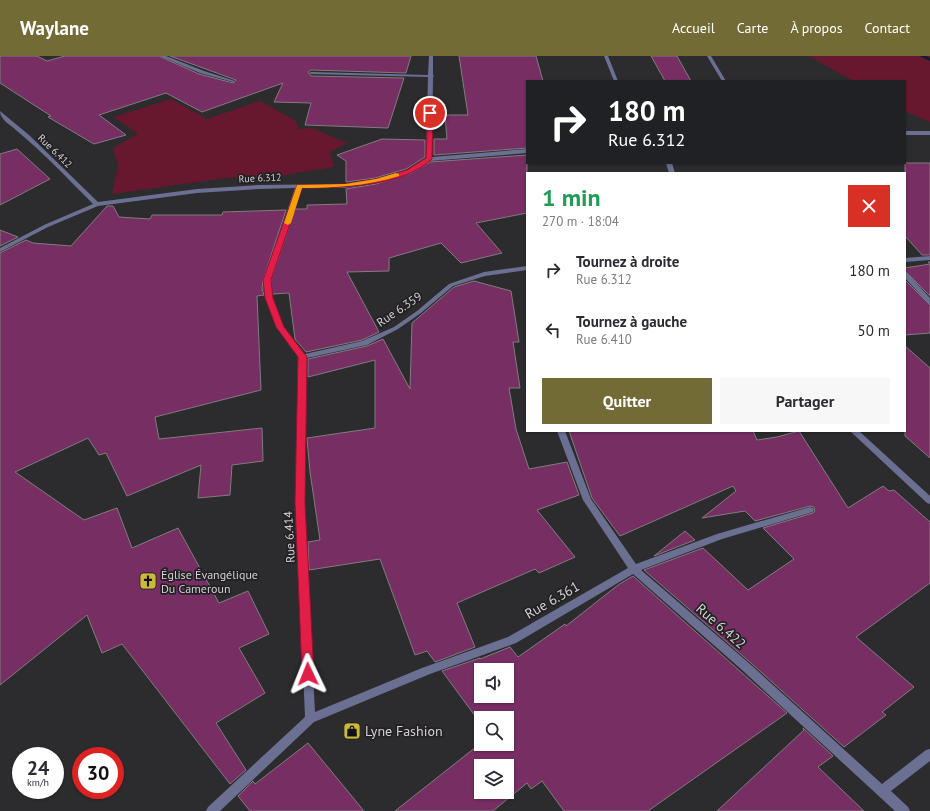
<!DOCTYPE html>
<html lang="fr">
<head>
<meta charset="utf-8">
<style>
	:root { --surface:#fff; --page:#f7f7f7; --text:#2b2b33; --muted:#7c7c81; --accent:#736b36 }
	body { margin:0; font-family:"PT Sans",sans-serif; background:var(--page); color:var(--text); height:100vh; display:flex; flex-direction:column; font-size:15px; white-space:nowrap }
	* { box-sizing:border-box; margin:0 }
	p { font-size:13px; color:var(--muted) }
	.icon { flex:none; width:22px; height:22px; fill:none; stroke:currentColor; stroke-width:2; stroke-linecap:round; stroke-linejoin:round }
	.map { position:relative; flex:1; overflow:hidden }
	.details { position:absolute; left:526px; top:116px; width:380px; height:260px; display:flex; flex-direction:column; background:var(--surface); border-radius:0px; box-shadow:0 1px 3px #0004 }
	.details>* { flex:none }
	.guide { position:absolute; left:526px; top:24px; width:380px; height:84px; border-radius:0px; box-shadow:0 1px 3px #0004; background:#202124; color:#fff; overflow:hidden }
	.buttons { position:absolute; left:474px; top:607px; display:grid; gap:8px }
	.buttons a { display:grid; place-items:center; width:40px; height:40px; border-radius:0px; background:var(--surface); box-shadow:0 1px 3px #0004; font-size:20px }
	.speed { position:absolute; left:12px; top:691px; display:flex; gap:8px; font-size:20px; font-weight:700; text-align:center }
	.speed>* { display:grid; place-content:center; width:52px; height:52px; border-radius:50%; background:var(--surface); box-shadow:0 1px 3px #0004; line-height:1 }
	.speed small { font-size:10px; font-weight:400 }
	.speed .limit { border:6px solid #d22; background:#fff; color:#111 }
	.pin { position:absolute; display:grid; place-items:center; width:34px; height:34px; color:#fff; margin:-17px; border:2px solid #fff; border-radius:50%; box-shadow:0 1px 4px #0007 }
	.me { position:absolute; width:44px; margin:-22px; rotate:358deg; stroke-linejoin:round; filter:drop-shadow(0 0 3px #0008) }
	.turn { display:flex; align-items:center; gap:14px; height:84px; padding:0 16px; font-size:18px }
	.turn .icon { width:52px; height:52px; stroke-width:2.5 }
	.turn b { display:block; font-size:28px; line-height:34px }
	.round { display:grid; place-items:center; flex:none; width:42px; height:42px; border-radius:0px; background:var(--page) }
	.headline { display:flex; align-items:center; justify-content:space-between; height:68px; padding:0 16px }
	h1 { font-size:24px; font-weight:700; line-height:30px; color:#1e9e55 }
	.cta { display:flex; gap:8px; margin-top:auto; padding:8px 16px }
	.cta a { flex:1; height:46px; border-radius:0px; background:var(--accent); color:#fff; font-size:16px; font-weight:700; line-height:46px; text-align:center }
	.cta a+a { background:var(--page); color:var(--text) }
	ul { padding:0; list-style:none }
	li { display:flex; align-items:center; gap:12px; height:60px; padding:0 16px }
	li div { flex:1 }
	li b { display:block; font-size:15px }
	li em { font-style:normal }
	header { display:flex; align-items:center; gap:24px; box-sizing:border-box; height:56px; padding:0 20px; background:var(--accent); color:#fff }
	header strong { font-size:19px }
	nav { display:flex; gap:22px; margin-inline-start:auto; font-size:14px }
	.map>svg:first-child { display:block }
	.green { fill:#68182e }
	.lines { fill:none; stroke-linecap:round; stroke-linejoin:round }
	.stream { fill:#071e32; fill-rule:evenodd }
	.building { fill:#762e63; stroke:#807d7f; fill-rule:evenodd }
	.minor { fill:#6b7093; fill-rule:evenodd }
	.route { fill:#e11d48; stroke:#92132f }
	.slow { fill:#f59e0b }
	.labels { text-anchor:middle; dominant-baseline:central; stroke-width:3.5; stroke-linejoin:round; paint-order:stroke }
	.far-street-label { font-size:10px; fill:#d2d1d3; stroke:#232124 }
	.street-label { font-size:12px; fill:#d2d1d3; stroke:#232124 }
	.poi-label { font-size:12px; fill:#d2d1d3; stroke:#232124; text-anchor:start }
	.near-street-label { font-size:14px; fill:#d2d1d3; stroke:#232124 }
	.near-poi-label { font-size:14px; fill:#d2d1d3; stroke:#232124; text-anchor:start }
</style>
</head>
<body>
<header>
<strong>Waylane</strong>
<nav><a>Accueil</a><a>Carte</a><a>À propos</a><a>Contact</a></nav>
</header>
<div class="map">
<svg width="930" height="755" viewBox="0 0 930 755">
	<rect width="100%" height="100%" fill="#2c2b2e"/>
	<g class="green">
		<path d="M 809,0 L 930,0 L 930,66 L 905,55 L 905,25 L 853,25 Z"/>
		<path d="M 171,43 L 207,63 L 260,45 L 296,65 L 298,73 L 312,72 L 347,87 L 330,96 L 334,111 L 279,120 L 225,122 L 112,138 L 118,110 L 113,92 L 138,78 L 114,61 Z"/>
	</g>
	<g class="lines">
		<path class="stream" d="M 920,0 L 926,0 L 930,2 L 930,5 Z"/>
	</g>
	<g class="building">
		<path d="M 0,0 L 37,0 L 47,5 L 65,0 L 159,0 L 199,18 L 233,27 L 236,24 L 170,0 L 411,0 L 406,17 L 311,14 L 308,16 L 311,20 L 404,22 L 388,72 L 305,69 L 311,47 L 274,46 L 283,27 L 202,56 L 166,37 L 99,59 L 126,79 L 94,88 L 48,61 L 51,60 L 0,27 Z"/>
		<path d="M 459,0 L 536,0 L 543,25 L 527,25 L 527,92 L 434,99 L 434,83 L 447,83 L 445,59 L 468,59 Z"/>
		<path d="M 651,0 L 677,0 L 691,25 L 665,25 Z"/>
		<path d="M 382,83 L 425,84 L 425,101 L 406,113 L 375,122 L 346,126 L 346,105 L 337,99 Z"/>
		<path d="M 17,93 L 50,123 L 0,149 L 0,98 Z"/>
		<path d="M 527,99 L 527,157 L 476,167 L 502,197 L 461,207 L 441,187 L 389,202 L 389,215 L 347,216 L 379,276 L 362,284 L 306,296 L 295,283 L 289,237 L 273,238 L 271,233 L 271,224 L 295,153 L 307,153 L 307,149 L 347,148 L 346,133 L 376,128 L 411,117 L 430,106 Z"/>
		<path d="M 905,107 L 930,107 L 930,199 L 922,199 L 905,180 Z"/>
		<path d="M 107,150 L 113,150 L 119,161 L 150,163 L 152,159 L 222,159 L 223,156 L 286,154 L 263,224 L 262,233 L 264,239 L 257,240 L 261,334 L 155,361 L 159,383 L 262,372 L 263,405 L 232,409 L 230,439 L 198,442 L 201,409 L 127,440 L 106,397 L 99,399 L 88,382 L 15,416 L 84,464 L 117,452 L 132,492 L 178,472 L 219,547 L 248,535 L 269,578 L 239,592 L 265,637 L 216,667 L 246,714 L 230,728 L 122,588 L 102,597 L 87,559 L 0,629 L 0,197 L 26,184 L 33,187 L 71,190 Z"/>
		<path d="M 0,174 L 18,181 L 0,190 Z"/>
		<path d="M 928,206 L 930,206 L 930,240 L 905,215 L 905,212 L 930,208 Z"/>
		<path d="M 905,224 L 930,249 L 930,277 L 905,279 Z"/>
		<path d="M 474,225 L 511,235 L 519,286 L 513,286 L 520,332 L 509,332 L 516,373 L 529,413 L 567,406 L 579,439 L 537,454 L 575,501 L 539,517 L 535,513 L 457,547 L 475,591 L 435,606 L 427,595 L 415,599 L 380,503 L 309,514 L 308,486 L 320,484 L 310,416 L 307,382 L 375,372 L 375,304 L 308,321 L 308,303 L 367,290 L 383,283 L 410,333 L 412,267 L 454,231 Z"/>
		<path d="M 905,290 L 930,312 L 930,402 L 905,380 Z"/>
		<path d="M 569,375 L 753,375 L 757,384 L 777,381 L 799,375 L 848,452 L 883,430 L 889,435 L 894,434 L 930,466 L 930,527 L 856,581 L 914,631 L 882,656 L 886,659 L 844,691 L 751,607 L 644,514 L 703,492 L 748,534 L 794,503 L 763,472 L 813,457 L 815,455 L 814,451 L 810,450 L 755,465 L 745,455 L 702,462 L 736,435 L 733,430 L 620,480 L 592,442 Z"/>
		<path d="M 685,475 L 695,484 L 654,500 Z"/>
		<path d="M 633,520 L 787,657 L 648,755 L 564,755 L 542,725 L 531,733 L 527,727 L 493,755 L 395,755 L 481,687 L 507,688 L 507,662 L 481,662 L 481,668 L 442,615 L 480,602 L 480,603 L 510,591 L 518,601 L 565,568 L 566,570 L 618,529 ZM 481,614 L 507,614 L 507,640 L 481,640 ZM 481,710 L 507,710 L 507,736 L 481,736 Z"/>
		<path d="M 803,672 L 833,700 L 818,711 L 864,755 L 717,755 L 804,674 Z"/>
		<path d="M 308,687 L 364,755 L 250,755 L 238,740 L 253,725 L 255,728 Z"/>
	</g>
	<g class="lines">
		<g class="minor">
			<path d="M 160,0 L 166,0 L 204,15 L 235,25 L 233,26 L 200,17 Z"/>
			<path d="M 429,0 L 433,0 L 433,19 L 434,20 L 433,21 L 432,101 L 527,93 L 527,97 L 430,105 L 411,116 L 376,127 L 345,132 L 301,132 L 270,224 L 269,233 L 283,271 L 305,298 L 362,285 L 394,271 L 417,255 L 449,228 L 484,216 L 527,210 L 527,214 L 485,220 L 453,230 L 421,257 L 398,273 L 367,289 L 307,302 L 304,447 L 315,656 L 422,612 L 508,581 L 628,512 L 583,444 L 557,375 L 565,375 L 591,443 L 636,508 L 717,478 L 810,451 L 813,452 L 814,454 L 813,456 L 722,483 L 641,514 L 750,608 L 882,728 L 926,694 L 930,693 L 930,705 L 891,735 L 908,751 L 910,755 L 895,755 L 742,614 L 633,518 L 516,587 L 430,618 L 314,666 L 220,755 L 206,755 L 208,751 L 305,661 L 296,447 L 299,301 L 277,271 L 263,233 L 264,224 L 272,198 L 295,132 L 259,133 L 197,137 L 98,150 L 48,171 L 0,196 L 0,192 L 44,169 L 93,148 C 68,123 44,97 17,75 C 11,69 0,64 0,55 L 29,79 L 98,146 L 197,133 L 259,129 L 345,128 L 375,123 L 407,114 L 426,102 L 428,21 L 311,18 L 309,17 L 311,16 L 428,19 Z"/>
			<path d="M 604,0 L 608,0 L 618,25 L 614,25 Z"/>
			<path d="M 707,0 L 711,0 L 726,25 L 722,25 Z"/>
			<rect x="905" y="75" width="25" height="4"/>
			<path d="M 666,107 L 672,107 L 675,117 L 669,117 Z"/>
			<path d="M 930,200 L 930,204 L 905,206 L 905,202 Z"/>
			<path d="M 905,216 L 907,217 L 930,242 L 930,248 L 928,247 L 905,222 Z"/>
			<path d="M 850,375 L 859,375 L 930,440 L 930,448 L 927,447 Z"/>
		</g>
	</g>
	<path class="route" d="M 430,55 L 433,57 L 432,103 C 402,131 340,132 302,132 L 271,224 L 273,242 L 284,271 L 307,301 L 305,447 L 314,618 L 312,622 L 308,623 L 304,622 L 302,618 L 295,447 L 298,301 L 276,271 L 265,242 L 263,224 L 297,129 L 345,128 L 376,123 L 407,114 L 426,102 L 428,57 Z"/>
	<path class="slow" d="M 396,117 L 399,118 L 399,120 C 366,130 335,132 302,132 L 291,167 L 288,169 L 284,167 L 297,129 L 345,128 L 376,123 Z"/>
	<defs>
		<g id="church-square" transform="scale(0.9)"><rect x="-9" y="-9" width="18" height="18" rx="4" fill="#ccb939" stroke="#232124"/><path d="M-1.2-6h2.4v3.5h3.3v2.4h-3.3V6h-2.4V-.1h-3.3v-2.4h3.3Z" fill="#111"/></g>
		<g id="shop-square" transform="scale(0.9)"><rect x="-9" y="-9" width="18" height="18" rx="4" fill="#ccb939" stroke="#232124"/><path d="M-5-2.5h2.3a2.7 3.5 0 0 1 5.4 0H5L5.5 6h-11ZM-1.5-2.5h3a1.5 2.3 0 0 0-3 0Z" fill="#111"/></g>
	</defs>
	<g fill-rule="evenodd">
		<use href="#church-square" x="148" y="525"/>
		<use href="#shop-square" x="352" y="675"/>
	</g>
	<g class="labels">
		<g class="far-street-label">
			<text transform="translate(55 95) rotate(44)">Rue 6.412</text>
			<text transform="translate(260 122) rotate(-3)">Rue 6.312</text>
		</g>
		<g class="street-label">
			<text transform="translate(399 253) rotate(-34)">Rue 6.359</text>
			<text transform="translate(289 481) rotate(-93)">Rue 6.414</text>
		</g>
		<g class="poi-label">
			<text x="161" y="518">Église Évangélique<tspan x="161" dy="14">Du Cameroun</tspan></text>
		</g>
		<g class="near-street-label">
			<text transform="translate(552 544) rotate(-30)">Rue 6.361</text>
			<text transform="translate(721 570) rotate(41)">Rue 6.422</text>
		</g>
		<g class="near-poi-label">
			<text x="365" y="675">Lyne Fashion</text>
		</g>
	</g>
</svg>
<div class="buttons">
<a><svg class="icon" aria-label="sound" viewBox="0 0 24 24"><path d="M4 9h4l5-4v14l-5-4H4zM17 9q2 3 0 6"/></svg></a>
<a><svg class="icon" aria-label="search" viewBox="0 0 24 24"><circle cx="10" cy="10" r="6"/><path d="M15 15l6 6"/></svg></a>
<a><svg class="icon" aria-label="layers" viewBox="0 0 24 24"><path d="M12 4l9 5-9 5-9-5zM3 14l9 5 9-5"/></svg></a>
</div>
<div class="speed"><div>24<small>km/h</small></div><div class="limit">30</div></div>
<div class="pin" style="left:430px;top:57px;background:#d93025"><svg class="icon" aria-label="arrive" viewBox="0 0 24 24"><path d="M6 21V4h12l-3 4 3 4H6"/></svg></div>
<svg class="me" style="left:308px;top:618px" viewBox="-20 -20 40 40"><path d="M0-17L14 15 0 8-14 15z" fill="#e11d48" stroke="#fff" stroke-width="4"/></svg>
<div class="guide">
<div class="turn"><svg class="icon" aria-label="right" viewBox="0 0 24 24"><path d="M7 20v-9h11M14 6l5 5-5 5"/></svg><div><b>180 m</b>Rue 6.312</div></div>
</div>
<section class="details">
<div class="headline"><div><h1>1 min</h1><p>270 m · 18:04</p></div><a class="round" style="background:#d93025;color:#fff"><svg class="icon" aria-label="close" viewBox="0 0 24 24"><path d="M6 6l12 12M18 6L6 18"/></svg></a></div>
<ul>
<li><svg class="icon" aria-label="right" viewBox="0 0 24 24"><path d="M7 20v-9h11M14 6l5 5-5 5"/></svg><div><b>Tournez à droite</b><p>Rue 6.312</p></div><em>180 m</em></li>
<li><svg class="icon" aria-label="left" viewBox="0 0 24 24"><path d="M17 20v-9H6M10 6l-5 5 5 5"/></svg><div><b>Tournez à gauche</b><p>Rue 6.410</p></div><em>50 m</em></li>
</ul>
<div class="cta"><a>Quitter</a><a>Partager</a></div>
</section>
</div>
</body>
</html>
